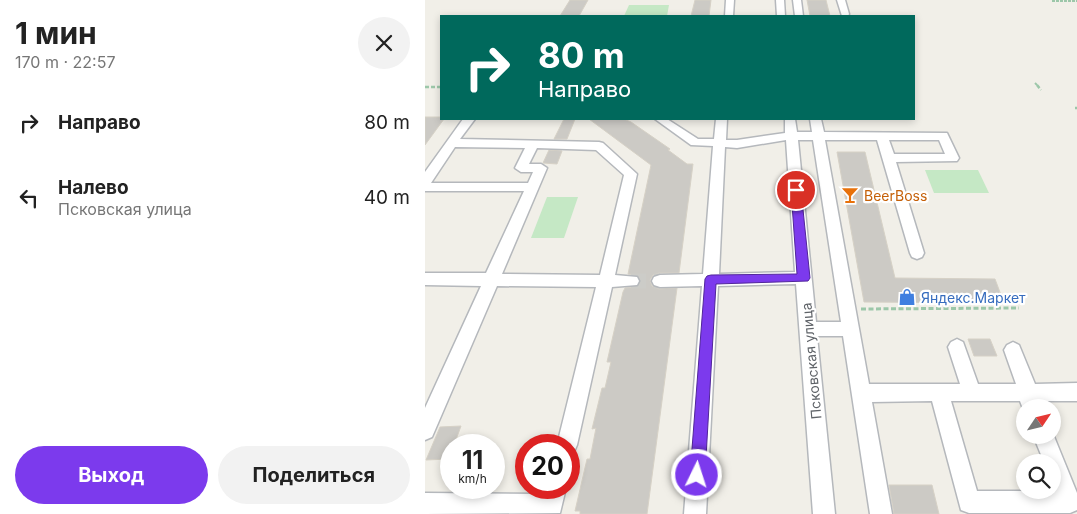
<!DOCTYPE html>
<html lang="ru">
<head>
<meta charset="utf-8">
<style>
	:root { --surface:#fff; --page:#f2f2f2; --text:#222; --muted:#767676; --accent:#7c3aed }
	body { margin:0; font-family:Inter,sans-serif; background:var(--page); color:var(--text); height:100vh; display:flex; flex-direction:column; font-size:19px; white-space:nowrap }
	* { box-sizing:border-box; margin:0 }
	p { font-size:16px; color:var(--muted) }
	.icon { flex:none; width:28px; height:28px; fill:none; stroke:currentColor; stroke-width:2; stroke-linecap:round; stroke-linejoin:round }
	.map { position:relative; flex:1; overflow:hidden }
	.details { display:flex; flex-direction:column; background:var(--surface); width:425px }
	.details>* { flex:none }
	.banner { position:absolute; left:15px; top:15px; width:475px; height:105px; border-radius:0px; box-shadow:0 2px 8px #0003; background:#00695c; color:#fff; overflow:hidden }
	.needle { width:32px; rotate:55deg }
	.fabs { position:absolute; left:591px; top:399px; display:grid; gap:10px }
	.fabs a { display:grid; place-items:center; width:45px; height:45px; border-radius:50%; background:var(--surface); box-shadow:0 2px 8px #0003; font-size:25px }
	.speed { position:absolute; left:15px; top:434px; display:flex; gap:10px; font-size:25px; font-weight:700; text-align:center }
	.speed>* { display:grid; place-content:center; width:65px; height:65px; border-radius:50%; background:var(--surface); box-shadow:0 2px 8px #0003; line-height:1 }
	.speed small { font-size:12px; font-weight:400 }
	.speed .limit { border:8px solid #d22; background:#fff; color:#111 }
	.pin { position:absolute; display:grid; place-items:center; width:42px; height:42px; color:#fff; margin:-21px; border:2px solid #fff; border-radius:50%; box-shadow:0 1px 5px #0007 }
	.me { position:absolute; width:55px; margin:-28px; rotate:4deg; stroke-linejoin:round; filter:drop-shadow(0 0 4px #0008) }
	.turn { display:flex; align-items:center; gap:18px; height:105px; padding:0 15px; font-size:22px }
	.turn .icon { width:65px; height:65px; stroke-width:2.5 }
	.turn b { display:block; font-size:35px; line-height:42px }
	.round { display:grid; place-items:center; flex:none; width:52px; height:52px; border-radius:26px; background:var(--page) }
	.headline { display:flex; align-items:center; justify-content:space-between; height:85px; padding:0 15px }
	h1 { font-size:30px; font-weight:700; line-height:38px }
	.cta { display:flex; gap:10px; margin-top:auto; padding:10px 15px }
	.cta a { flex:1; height:58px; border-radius:30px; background:var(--accent); color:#fff; font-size:20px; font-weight:700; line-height:58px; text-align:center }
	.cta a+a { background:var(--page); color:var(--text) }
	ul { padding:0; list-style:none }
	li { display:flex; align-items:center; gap:15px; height:75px; padding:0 15px }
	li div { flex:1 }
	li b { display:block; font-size:19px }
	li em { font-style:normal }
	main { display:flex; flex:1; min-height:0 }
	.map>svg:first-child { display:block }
	.green { fill:#c5e8c5 }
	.building { fill:#cccac5; stroke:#d6d1c6 }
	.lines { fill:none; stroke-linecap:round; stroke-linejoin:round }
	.minor-tunnel { stroke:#ccccc8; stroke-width:15; stroke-dasharray:15 8; stroke-linecap:butt }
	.minor-casing { stroke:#b5b8bc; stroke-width:3 }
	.path-far2 { stroke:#9cc7a9; stroke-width:2; stroke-dasharray:3 1; stroke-linecap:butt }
	.path-far1 { stroke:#9cc7a9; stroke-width:2.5; stroke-dasharray:4 2; stroke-linecap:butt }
	.path { stroke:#9cc7a9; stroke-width:3; stroke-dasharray:5 2.5; stroke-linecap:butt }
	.minor { fill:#fff; fill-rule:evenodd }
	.route { fill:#7c3aed; stroke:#51269a }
	.labels { text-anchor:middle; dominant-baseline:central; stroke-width:4.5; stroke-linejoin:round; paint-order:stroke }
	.food-label { font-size:14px; fill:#c56008; stroke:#fff; text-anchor:start }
	.shop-label { font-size:14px; fill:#366cbe; stroke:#fff; text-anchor:start }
	.street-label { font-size:14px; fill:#5f6368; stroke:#fff }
</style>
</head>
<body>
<main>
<section class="details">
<div class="headline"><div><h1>1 мин</h1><p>170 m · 22:57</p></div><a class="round"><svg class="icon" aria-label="close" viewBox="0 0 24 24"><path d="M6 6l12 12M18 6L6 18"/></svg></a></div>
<ul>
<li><svg class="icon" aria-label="right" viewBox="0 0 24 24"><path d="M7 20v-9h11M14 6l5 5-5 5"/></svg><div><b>Направо</b></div><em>80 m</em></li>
<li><svg class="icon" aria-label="left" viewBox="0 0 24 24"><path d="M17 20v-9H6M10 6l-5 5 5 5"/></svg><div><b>Налево</b><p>Псковская улица</p></div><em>40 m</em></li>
</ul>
<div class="cta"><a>Выход</a><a>Поделиться</a></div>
</section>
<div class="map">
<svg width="652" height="514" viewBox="0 0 652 514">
	<rect width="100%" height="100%" fill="#f1efe8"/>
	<g class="green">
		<path d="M 204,5 L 244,5 L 242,16 L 199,16 Z"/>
		<path d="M 500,170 L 553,170 L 564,193 L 509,193 Z"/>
		<path d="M 122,197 L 153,197 L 139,238 L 106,238 Z"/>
	</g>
	<g class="building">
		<path d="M 145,0 L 163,0 L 154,16 L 135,16 Z"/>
		<path d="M 270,0 L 286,0 L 284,16 L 266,16 Z"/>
		<path d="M 382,0 L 401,0 L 405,16 L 385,16 Z"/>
		<path d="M 0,117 L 16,117 L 16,119 L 19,119 L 0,145 Z"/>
		<path d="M 139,119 L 150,119 L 142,139 L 129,139 Z"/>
		<path d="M 164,119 L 199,119 L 206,122 L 245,149 L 243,150 L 262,164 L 268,164 L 254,273 L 234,273 L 228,275 L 225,280 L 227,286 L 234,289 L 252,288 L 222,514 L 155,514 L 155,511 L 150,511 L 162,459 L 165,459 L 171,428 L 167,429 L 177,388 L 180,388 L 186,362 L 182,362 L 198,292 L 200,288 L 212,287 L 216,282 L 212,275 L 203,274 L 226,165 Z"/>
		<path d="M 124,150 L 137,151 L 132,164 L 118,163 Z"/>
		<path d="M 412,152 L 440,152 L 470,278 L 570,279 L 579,303 L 439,302 Z"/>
		<path d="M 543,339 L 565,339 L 572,356 L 549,356 Z"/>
		<path d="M 36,426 L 29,445 L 26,445 L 24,459 L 1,460 L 15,427 Z"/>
		<path d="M 464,485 L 507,485 L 514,514 L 469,514 Z"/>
	</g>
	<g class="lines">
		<path class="minor-tunnel" d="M 206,281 L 235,281"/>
		<g class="minor-casing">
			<g id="minor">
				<path d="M 301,0 L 309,0 L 308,16 L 300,16 Z"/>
				<path d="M 351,0 L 359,0 L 360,16 L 352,16 Z"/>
				<path d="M 368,0 L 376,0 L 378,16 L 370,16 Z"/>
				<path d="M 412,0 L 420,0 L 424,14 L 423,16 L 417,16 Z"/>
				<path d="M 38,119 L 50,119 L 35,139 L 174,142 L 178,143 L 212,174 L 190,275 L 212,277 L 214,281 L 212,285 L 187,287 L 152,445 L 149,452 L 144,454 L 144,445 L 132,445 L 171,287 L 72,286 L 7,437 L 0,440 L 0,408 L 56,286 L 0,285 L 0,273 L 61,273 L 99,191 L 0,191 L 0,172 ZM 30,147 L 100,148 L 90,168 L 96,172 L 108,172 L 103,183 L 6,183 ZM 112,148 L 171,150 L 199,175 L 175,275 L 77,274 L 122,168 L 116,164 L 104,164 Z"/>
				<path d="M 230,119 L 242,119 L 273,139 L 289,139 L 291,119 L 302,119 L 301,140 L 312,140 L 360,133 L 360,119 L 370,119 L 372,132 L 387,132 L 385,119 L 396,119 L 399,132 L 522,133 L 534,158 L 532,161 L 471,162 L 499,253 L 497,257 L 492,259 L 487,257 L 485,253 L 452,140 L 400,140 L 444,384 L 535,384 L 523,347 L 526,342 L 532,339 L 538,342 L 553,384 L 591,384 L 579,350 L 582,345 L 588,342 L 594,345 L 610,384 L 652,383 L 652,401 L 614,401 L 616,408 L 600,408 L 600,414 L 595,401 L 526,401 L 552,491 L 630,491 L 628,485 L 628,462 L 619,462 L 608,435 L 628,434 L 652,493 L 652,510 L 645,513 L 544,513 L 536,510 L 507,401 L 447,402 L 467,514 L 445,514 L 418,336 L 392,336 L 410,514 L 388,514 L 371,284 L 293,286 L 281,514 L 259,514 L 277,286 L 235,287 L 229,285 L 227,281 L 229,277 L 235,275 L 278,274 L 288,146 L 266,145 ZM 361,140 L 370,272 L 294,274 L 300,147 L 312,148 ZM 373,140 L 388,140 L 416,322 L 391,322 ZM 464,140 L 514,140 L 520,154 L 469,154 Z"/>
				<path d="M 120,488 L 141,488 L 135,513 L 0,514 L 0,493 L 119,494 Z"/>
			</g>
		</g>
		<g class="path-far2">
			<path d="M 627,1 L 652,1"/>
			<path d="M 610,83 L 613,86"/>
		</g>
		<g class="path-far1">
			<path d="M 612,85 L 616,90"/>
			<path d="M 0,87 L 16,87"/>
			<path d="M 650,108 L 652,108"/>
		</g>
		<path class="path" d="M 436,309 L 594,308"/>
		<use href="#minor" class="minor"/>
	</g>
	<path class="route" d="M 371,186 L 376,190 L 385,278 L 383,281 L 291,284 L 280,475 L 278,480 L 272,483 L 267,480 L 265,475 L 280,279 L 282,276 L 286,275 L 372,274 L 366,190 Z"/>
	<defs>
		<g id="bar-bare" transform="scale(1.35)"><path d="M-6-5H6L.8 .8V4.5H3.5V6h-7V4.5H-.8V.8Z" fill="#e8710a" stroke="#fff" stroke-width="2.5" paint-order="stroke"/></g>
		<g id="shop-bare" transform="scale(1.35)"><path d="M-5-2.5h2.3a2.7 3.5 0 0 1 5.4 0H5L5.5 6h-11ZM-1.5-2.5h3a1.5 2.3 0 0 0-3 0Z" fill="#3f7fe0" stroke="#fff" stroke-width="2.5" paint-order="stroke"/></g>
	</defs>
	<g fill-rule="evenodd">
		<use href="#bar-bare" x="425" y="195"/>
		<use href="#shop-bare" x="482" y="297"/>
	</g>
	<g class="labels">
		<g class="food-label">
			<text x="439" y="195">BeerBoss</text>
		</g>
		<g class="shop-label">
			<text x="496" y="297">Яндекс.Маркет</text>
		</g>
		<g class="street-label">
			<text transform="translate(386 361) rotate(-95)">Псковская улица</text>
		</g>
	</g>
</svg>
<div class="fabs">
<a><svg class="needle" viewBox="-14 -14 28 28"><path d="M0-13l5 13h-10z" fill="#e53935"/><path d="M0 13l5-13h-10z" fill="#767676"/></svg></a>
<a><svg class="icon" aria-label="search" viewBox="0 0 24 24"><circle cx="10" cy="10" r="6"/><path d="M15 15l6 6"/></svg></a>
</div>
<div class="speed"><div>11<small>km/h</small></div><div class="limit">20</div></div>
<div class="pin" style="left:371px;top:190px;background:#d93025"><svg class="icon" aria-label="arrive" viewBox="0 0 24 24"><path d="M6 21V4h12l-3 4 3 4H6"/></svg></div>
<svg class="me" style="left:272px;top:475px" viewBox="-20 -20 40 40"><circle r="17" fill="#7c3aed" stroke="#fff" stroke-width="3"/><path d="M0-11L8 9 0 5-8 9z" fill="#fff"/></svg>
<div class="banner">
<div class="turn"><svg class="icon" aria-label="right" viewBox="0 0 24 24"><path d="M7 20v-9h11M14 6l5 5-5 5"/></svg><div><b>80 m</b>Направо</div></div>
</div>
</div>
</main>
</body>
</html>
